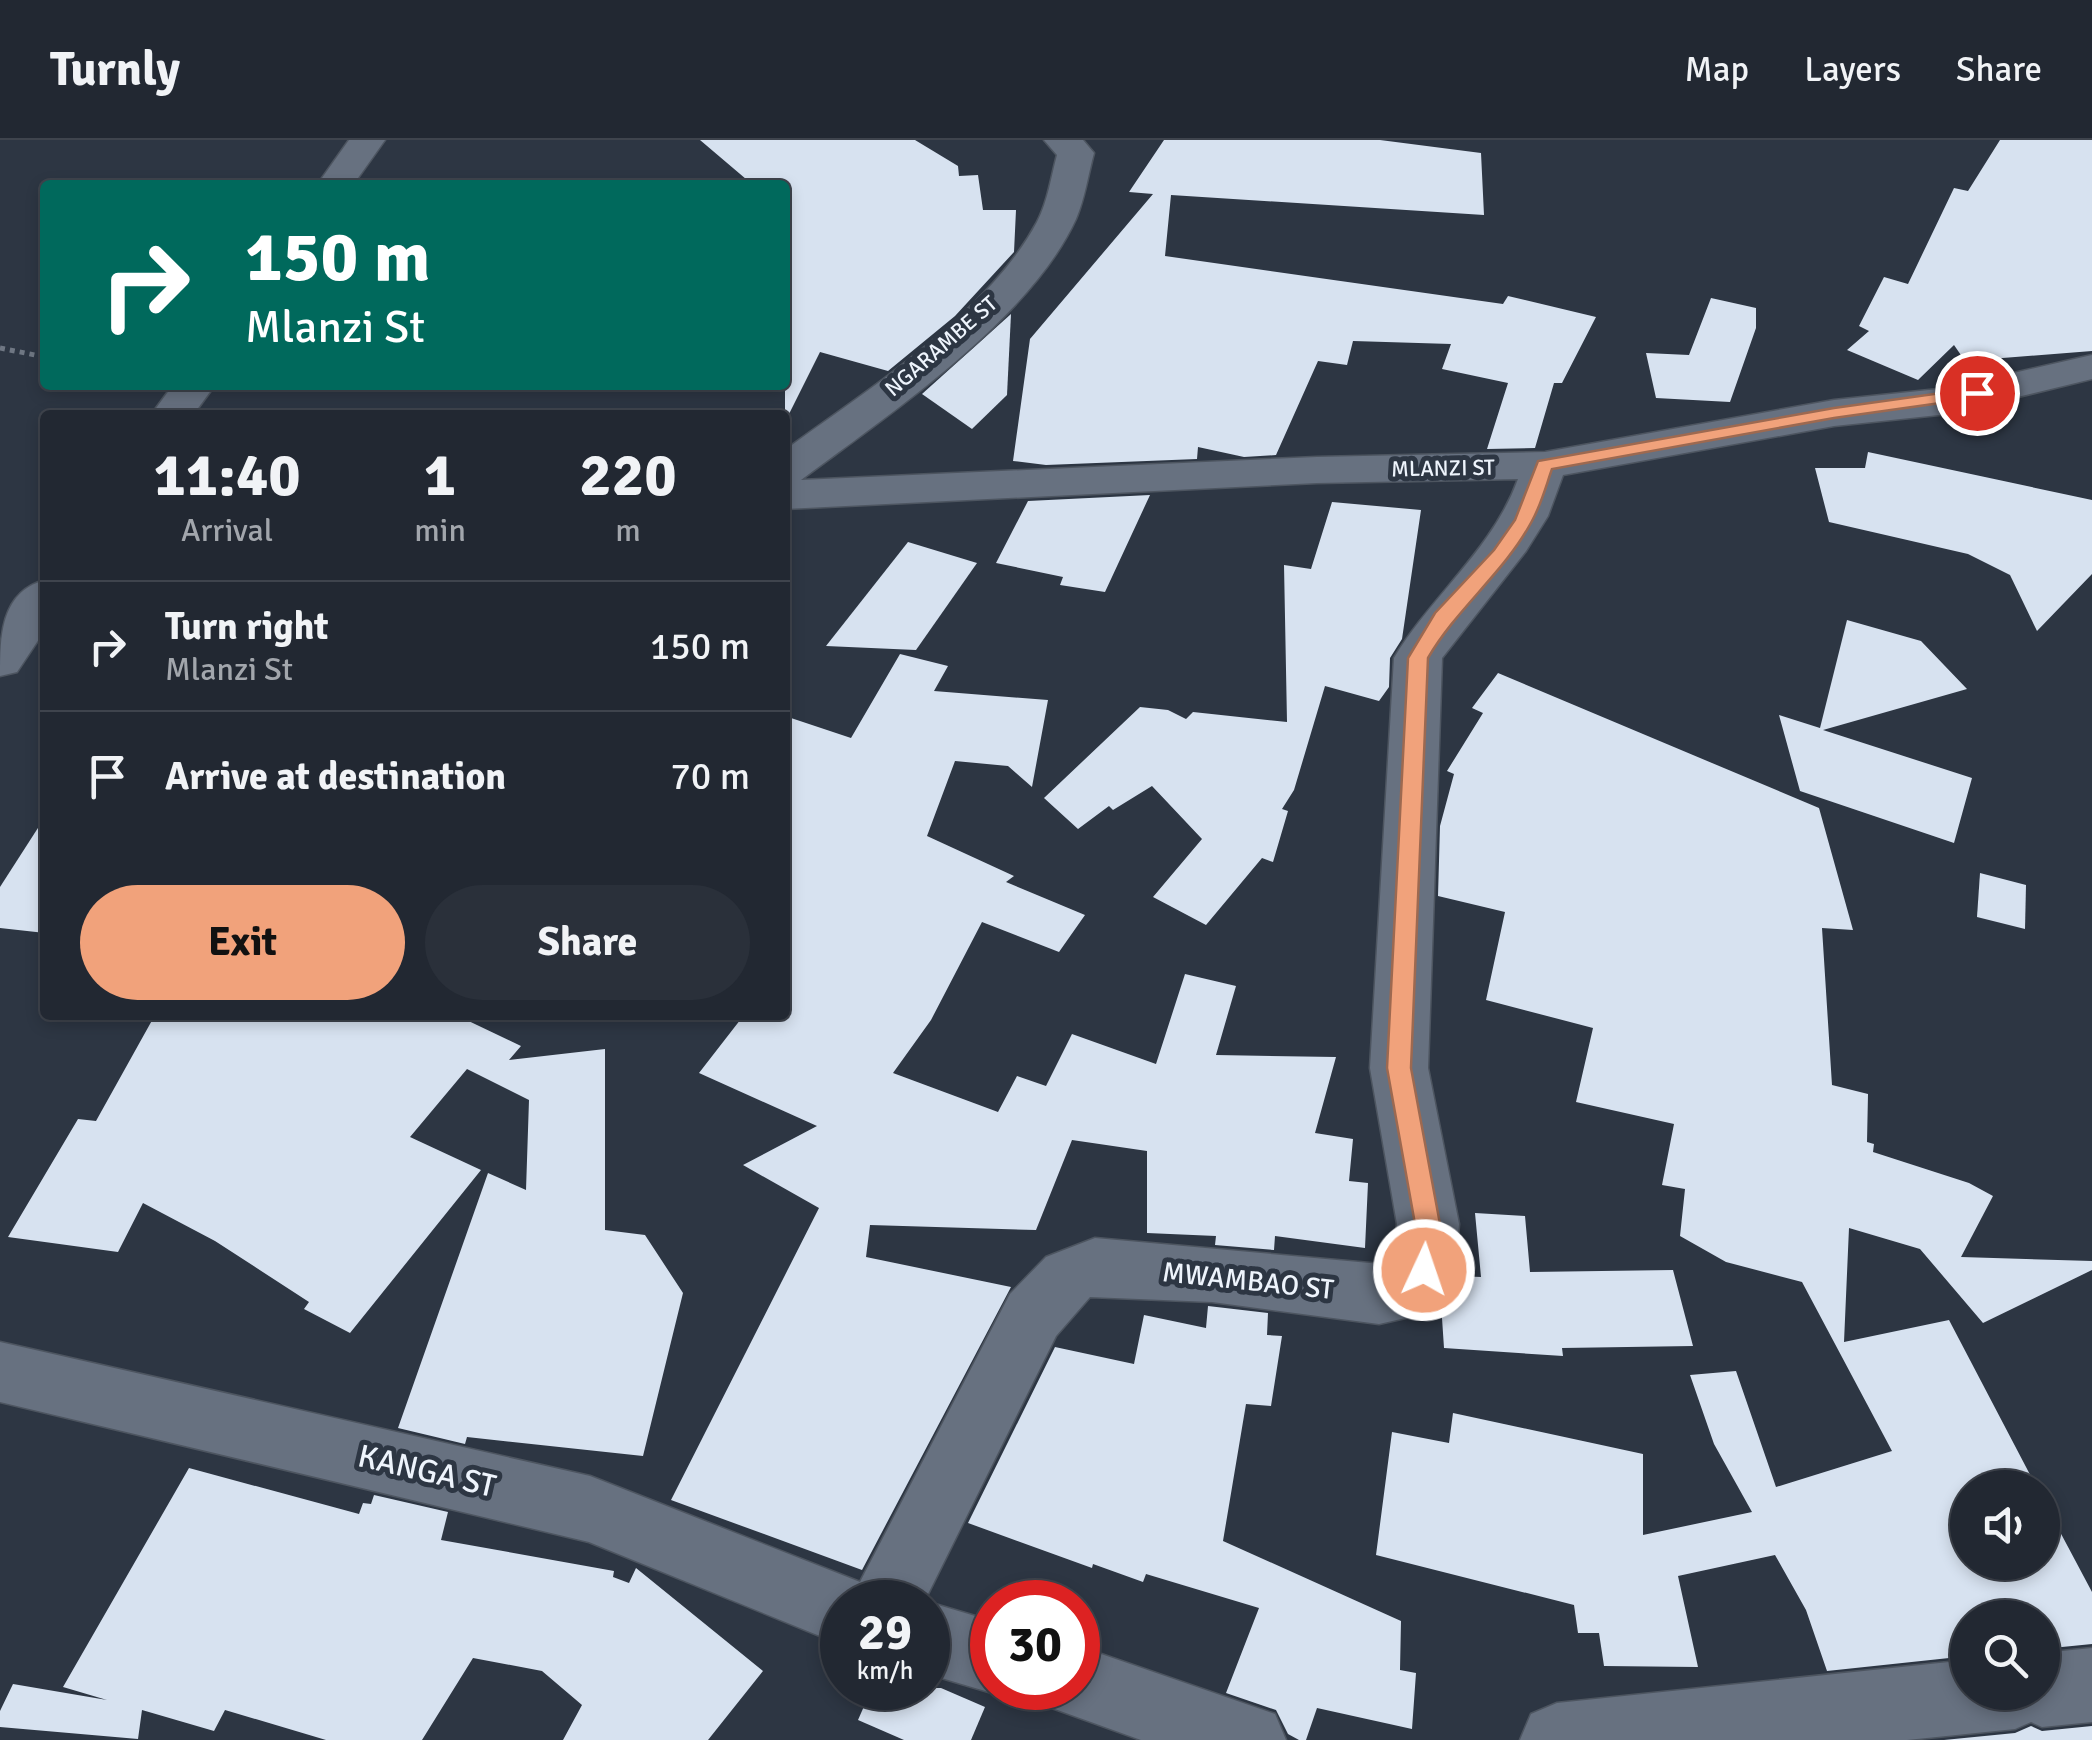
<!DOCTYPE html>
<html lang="en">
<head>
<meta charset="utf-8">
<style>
	:root { --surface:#222832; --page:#2a303a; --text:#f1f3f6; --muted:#a2a6ac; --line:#3f444d; --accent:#f1a27b }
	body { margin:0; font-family:Signika,sans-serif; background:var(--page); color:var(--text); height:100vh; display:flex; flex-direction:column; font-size:38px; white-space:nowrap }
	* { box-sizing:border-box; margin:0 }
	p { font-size:32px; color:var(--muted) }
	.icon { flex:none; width:55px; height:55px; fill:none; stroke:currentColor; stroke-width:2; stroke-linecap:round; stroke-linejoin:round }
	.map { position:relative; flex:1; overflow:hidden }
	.details { position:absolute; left:40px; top:270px; width:750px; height:610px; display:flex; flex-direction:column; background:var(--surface); border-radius:10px; box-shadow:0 5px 15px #0003,0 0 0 2px var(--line) }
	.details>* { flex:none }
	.hud { position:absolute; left:40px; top:40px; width:750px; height:210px; border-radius:10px; box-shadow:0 5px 15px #0003,0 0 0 2px var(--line); background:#00695c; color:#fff; overflow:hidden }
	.tools { position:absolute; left:1950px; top:1330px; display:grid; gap:20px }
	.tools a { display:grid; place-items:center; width:110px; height:110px; border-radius:50%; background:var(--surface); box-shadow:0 5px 15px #0003,0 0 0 2px var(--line); font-size:50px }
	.speed { position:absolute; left:820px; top:1440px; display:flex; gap:20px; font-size:50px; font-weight:700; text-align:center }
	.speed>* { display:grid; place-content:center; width:130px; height:130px; border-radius:50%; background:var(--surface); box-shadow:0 5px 15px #0003,0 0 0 2px var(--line); line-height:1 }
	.speed small { font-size:25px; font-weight:400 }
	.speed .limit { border:15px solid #d22; background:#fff; color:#111 }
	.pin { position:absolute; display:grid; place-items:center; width:85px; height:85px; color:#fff; margin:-42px; border:5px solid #fff; border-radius:50%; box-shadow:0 2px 10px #0007 }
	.me { position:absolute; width:110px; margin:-55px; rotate:3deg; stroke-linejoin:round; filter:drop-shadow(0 0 8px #0008) }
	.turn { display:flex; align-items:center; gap:35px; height:210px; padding:0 40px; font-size:45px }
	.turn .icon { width:130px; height:130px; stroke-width:2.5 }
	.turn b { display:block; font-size:70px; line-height:85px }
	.eta { display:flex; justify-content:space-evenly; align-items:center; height:170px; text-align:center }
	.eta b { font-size:60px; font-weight:700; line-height:70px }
	.button { display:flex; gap:20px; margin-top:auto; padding:20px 40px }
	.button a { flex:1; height:115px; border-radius:60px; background:var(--accent); color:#111; font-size:40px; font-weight:700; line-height:115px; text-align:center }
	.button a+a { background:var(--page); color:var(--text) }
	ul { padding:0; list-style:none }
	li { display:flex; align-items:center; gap:30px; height:130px; padding:0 40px; border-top:2px solid var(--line) }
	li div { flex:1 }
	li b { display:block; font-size:38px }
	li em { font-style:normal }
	header { display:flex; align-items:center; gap:60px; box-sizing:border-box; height:140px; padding:0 50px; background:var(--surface); border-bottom:2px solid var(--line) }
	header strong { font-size:48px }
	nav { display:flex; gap:55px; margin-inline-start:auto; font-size:35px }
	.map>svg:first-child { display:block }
	.building { fill:#d7e2f0 }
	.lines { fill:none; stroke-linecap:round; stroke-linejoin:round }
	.street-casing { stroke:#4d5560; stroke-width:3 }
	.path { stroke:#6f7783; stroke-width:5; stroke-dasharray:5 5; stroke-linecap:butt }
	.street { fill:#677180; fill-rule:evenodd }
	.route { fill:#f1a27b; stroke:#9d6950; stroke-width:2.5 }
	.labels { text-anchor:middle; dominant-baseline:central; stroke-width:10; stroke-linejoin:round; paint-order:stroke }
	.far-street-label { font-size:22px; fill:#eef4fc; stroke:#2d3643 }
	.street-label { font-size:28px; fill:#eef4fc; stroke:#2d3643 }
	.near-street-label { font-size:32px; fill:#eef4fc; stroke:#2d3643 }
</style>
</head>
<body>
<header>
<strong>Turnly</strong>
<nav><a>Map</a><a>Layers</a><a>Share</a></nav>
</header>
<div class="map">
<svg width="2092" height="1600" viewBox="0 0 2092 1600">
	<rect width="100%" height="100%" fill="#2d3643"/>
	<g class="building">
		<path d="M 700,0 L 915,0 L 958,26 L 959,36 L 978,35 L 983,70 L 1016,70 L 1014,112 L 955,176 L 888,231 L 820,212 L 785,282 L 785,45 L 753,45 Z"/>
		<path d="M 1164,0 L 1380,0 L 1481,13 L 1484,75 L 1171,55 L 1165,116 L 1503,164 L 1508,156 L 1596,177 L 1562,243 L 1554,243 L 1535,308 L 1487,309 L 1508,243 L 1442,229 L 1451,204 L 1353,201 L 1347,225 L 1318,221 L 1276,315 L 1244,317 L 1198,307 L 1197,319 L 1046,325 L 1013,321 L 1030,199 L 1153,54 L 1129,52 Z"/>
		<path d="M 2000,0 L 2092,0 L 2092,211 L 1965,221 L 1954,205 L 1918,240 L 1847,210 L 1869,191 L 1859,186 L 1884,137 L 1908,144 L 1954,48 L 1968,51 Z"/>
		<path d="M 1711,158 L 1756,168 L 1756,188 L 1730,262 L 1656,258 L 1646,213 L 1689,215 Z"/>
		<path d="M 1011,174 L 1007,255 L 972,289 L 922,254 Z"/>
		<path d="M 1868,312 L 2092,360 L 2092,434 L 2037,491 L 2010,435 L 1968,414 L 1829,382 L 1815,328 L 1865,328 Z"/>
		<path d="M 1150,355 L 1105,452 L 1060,445 L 1063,437 L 996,423 L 1028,361 Z"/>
		<path d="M 1332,362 L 1421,370 L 1402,499 L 1390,518 L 1389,547 L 1379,561 L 1325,546 L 1294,650 L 1282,669 L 1288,671 L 1273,722 L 1262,718 L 1206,785 L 1153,757 L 1202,699 L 1152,646 L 1113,670 L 1109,666 L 1078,689 L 1044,658 L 1140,567 L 1168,570 L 1186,579 L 1193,572 L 1287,582 L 1284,425 L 1311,429 Z"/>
		<path d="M 908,402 L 977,423 L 916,510 L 826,506 Z"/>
		<path d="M 1847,480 L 1921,501 L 1967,549 L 1823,590 L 1972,638 L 1954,703 L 1800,651 L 1779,575 L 1820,588 Z"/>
		<path d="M 900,514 L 948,526 L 934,551 L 1048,560 L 1032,647 L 1008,626 L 955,621 L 927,696 L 1014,736 L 1006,742 L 1085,775 L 1059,812 L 982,782 L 931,880 L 893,933 L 998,972 L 1017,936 L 1046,946 L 1072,894 L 1156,924 L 1185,834 L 1236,846 L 1216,915 L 1336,917 L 1315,993 L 1353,999 L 1349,1041 L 1368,1043 L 1365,1108 L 1275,1096 L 1274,1110 L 1215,1105 L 1216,1096 L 1147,1093 L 1147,1011 L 1072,1000 L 1036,1090 L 870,1085 L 866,1117 L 1011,1147 L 862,1430 L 671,1360 L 819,1068 L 743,1025 L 817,986 L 699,933 L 744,875 L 785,875 L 785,576 L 851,598 Z"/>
		<path d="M 1498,533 L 1819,668 L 1853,790 L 1822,788 L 1832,945 L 1868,954 L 1867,1002 L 1874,1004 L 1873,1012 L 1969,1043 L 1993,1056 L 1961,1117 L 2092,1121 L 2092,1130 L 1983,1183 L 1920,1109 L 1849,1088 L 1844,1202 L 1949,1180 L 2037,1348 L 1968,1348 L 1968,1422 L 2042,1422 L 2042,1358 L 2092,1452 L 2092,1504 L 2042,1509 L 2042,1478 L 1968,1478 L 1968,1516 L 1827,1531 L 1806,1470 L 1775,1415 L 1678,1436 L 1698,1527 L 1604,1526 L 1599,1493 L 1578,1493 L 1574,1465 L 1376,1415 L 1392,1292 L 1449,1303 L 1453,1273 L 1643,1314 L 1643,1395 L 1752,1372 L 1714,1304 L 1690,1235 L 1736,1231 L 1776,1347 L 1892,1311 L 1802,1142 L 1726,1122 L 1680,1096 L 1685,1049 L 1662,1045 L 1674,984 L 1576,962 L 1593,888 L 1486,860 L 1505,772 L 1438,756 L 1440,686 L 1454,634 L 1447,631 L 1483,573 L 1472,568 Z"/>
		<path d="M 45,677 L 45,793 L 0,788 L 0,747 Z"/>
		<path d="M 1980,733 L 2026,745 L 2025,789 L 1977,777 Z"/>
		<path d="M 155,875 L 456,875 L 521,906 L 509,920 L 605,909 L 605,1090 L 645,1095 L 683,1153 L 643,1316 L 467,1297 L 465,1304 L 398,1288 L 488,1033 L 526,1050 L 529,960 L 467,929 L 410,997 L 481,1030 L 350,1193 L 304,1169 L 309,1162 L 215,1101 L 143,1063 L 118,1112 L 8,1097 L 78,979 L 96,981 Z"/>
		<path d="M 1475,1073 L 1525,1076 L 1530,1132 L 1673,1130 L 1693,1206 L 1562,1208 L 1563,1216 L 1444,1208 L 1441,1163 L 1456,1136 L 1481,1137 Z"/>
		<path d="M 1208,1166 L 1268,1173 L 1267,1195 L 1282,1196 L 1271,1266 L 1246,1264 L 1223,1401 L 1401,1481 L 1400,1530 L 1416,1533 L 1412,1589 L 1317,1568 L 1306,1600 L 1299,1600 L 1288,1594 L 1276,1570 L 1226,1553 L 1259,1468 L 1146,1434 L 1143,1442 L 1093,1424 L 1092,1428 L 968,1383 L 1055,1207 L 1134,1224 L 1144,1175 L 1206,1188 Z"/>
		<path d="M 189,1328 L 359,1374 L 363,1363 L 371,1364 L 374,1355 L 448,1372 L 441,1400 L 614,1431 L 613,1437 L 629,1443 L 636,1428 L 763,1531 L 708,1600 L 563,1600 L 582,1565 L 542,1531 L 473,1518 L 422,1600 L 326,1600 L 225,1570 L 214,1591 L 142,1570 L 138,1599 L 0,1587 L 0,1571 L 13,1544 L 107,1560 L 63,1547 Z"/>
		<path d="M 872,1548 L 941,1548 L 985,1567 L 971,1600 L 904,1600 L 858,1580 Z"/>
		<path d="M 2031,1586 L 2042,1591 L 2092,1586 L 2092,1600 L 1944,1600 L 2015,1593 Z"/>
	</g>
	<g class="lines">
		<g class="street-casing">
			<g id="street">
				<path d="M 349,0 L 385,0 L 353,45 L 317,45 Z"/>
				<path d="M 1044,0 L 1083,0 L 1094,13 C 1088,35 1085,58 1076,79 C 1030,180 888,275 801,340 L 1317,317 L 1545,312 L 1834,260 L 1948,248 L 2092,215 L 2092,239 L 1948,274 L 1834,286 L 1563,335 L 1548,376 L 1526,411 L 1442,518 L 1428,928 L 1459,1084 L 1455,1130 L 1432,1172 L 1379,1184 L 1212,1162 L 1090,1157 L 1056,1196 L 924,1462 L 842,1462 L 842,1505 L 589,1402 L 0,1262 L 0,1202 L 590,1336 L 860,1442 L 1010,1154 L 1046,1117 L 1095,1098 L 1392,1125 L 1397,1084 L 1370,928 L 1394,518 C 1432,455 1493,409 1518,339 L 1317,343 L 785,369 L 785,310 C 867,250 988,174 1037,82 C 1048,61 1051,37 1057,15 Z"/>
				<path d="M 173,245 L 215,245 L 193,275 L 151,275 Z"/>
				<path d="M 45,440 L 45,490 L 17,532 L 0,536 C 0,498 0,452 45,440 Z"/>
				<path d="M 927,1462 L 928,1462 L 992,1481 L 992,1548 L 1006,1548 L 992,1553 L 928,1534 Z"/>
				<path d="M 1078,1506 L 1275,1574 L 1286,1600 L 1141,1600 L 1052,1568 L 1044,1548 L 1078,1548 Z"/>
				<path d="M 2092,1508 L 2092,1582 L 2042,1587 L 2031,1582 L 2015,1589 L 1907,1600 L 1520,1600 L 1531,1574 L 1557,1563 L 1968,1520 L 1968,1552 L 2042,1552 L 2042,1513 Z"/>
			</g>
		</g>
		<path class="path" d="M 0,208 L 45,217"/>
		<use href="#street" class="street"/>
	</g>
	<path class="route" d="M 1977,248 L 1986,253 L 1983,257 L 1834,278 L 1552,329 C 1546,346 1541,365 1532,381 C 1505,432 1457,468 1428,518 L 1411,928 L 1440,1084 L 1433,1139 L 1424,1142 L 1415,1139 L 1411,1130 L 1415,1084 L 1387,928 L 1408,518 L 1435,473 L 1494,410 L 1515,380 L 1538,321 L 1834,268 Z"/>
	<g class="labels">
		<g class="far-street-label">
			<text transform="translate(941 206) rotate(-41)">NGARAMBE ST</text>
			<text transform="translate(1443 328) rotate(-1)">MLANZI ST</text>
		</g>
		<g class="street-label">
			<text transform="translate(1248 1141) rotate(6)">MWAMBAO ST</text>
		</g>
		<g class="near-street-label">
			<text transform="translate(427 1331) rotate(13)">KANGA ST</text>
		</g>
	</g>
</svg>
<div class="tools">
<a><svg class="icon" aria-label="sound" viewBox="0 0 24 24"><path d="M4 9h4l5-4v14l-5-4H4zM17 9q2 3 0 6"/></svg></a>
<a><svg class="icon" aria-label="search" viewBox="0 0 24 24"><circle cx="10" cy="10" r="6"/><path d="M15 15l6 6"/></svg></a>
</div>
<div class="speed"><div>29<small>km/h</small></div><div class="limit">30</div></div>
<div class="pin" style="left:1977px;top:253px;background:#d93025"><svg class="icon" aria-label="arrive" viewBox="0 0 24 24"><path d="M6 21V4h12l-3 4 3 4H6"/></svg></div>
<svg class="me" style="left:1424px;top:1130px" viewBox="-20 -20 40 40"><circle r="17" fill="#f1a27b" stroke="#fff" stroke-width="3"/><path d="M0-11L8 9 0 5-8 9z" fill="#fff"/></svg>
<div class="hud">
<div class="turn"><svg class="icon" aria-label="right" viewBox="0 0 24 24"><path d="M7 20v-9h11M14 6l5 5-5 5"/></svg><div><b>150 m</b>Mlanzi St</div></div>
</div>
<section class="details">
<div class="eta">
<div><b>11:40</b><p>Arrival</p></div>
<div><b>1</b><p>min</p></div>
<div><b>220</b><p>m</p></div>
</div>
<ul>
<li><svg class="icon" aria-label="right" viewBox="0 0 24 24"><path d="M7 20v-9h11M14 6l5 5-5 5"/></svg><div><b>Turn right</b><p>Mlanzi St</p></div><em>150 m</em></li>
<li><svg class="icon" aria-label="arrive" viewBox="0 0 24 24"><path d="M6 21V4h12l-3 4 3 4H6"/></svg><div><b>Arrive at destination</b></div><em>70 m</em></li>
</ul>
<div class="button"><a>Exit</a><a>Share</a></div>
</section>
</div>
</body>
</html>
